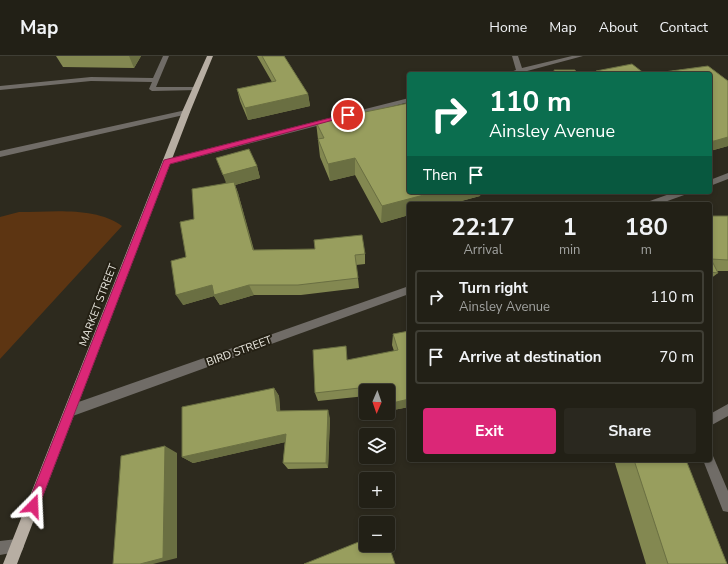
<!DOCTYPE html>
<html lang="en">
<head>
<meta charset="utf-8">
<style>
	:root { --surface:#222016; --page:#2a281f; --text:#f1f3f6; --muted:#a2a3a1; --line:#3f3e35; --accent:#db2777 }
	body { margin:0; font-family:"Nunito Sans",sans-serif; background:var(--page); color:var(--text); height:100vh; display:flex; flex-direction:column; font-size:15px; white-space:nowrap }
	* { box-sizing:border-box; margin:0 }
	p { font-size:13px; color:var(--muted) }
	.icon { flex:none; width:22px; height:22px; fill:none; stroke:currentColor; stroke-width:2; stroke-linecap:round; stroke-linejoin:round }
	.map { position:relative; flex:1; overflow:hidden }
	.sheet { position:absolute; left:407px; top:146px; width:305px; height:260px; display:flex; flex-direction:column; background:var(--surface); border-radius:4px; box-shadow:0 2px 6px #0003,0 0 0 1px var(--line) }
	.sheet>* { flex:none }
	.guide { position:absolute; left:407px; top:16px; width:305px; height:122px; border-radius:4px; box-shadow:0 2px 6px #0003,0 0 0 1px var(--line); background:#0b6e4f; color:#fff; overflow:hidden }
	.needle { width:26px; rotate:182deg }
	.controls { position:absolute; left:359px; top:328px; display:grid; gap:8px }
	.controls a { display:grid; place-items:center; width:36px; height:36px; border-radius:4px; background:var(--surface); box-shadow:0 2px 6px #0003,0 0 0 1px var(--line); font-size:20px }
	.pin { position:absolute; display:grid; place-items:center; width:34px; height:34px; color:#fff; margin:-17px; border:2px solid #fff; border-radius:50%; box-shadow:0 1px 4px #0007 }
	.me { position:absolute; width:44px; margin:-22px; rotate:21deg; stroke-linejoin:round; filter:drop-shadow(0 0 3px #0008) }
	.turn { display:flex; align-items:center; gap:14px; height:84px; padding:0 16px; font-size:18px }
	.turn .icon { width:52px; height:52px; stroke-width:2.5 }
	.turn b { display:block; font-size:28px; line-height:34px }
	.then { display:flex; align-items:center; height:38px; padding:0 16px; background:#0003; gap:8px; font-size:15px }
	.eta { display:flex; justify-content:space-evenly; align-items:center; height:68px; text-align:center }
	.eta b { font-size:24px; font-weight:700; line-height:28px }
	.primary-button { display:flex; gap:8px; margin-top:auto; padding:8px 16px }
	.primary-button a { flex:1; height:46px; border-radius:4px; background:var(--accent); color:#fff; font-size:16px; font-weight:700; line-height:46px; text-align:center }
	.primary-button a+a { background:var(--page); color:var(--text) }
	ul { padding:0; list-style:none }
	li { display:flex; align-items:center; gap:12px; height:54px; margin:0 8px 6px; padding:0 8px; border:2px solid var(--line); border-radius:4px }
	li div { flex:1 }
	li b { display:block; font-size:15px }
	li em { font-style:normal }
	header { display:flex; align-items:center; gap:24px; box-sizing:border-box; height:56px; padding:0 20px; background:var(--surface); border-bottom:1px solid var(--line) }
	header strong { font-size:19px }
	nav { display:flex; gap:22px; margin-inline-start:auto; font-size:14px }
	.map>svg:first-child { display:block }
	.green { fill:#5d3512 }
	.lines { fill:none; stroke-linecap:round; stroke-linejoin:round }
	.minor { fill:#706c67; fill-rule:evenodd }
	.major { fill:#b7aea3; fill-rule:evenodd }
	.wall { fill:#838851 }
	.shaded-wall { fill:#6a6f42 }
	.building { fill:#989e5e; stroke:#6a6f42 }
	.route { fill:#db2777; stroke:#8e194d }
	.labels { text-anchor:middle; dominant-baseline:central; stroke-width:4; stroke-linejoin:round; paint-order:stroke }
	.street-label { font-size:11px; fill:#edebe3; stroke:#242014 }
</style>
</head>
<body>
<header>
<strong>Map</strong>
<nav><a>Home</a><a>Map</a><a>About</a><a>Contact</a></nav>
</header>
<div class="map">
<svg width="728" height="508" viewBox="0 0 728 508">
	<rect width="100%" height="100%" fill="#2d2a1e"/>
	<path class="green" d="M 19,156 C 51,156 95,150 122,170 L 0,303 L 0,161 Z"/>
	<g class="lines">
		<g class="minor">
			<path d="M 163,0 L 169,0 L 156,31 L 196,31 L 198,32 L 198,34 L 152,35 L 149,33 L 152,26 L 91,25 L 0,34 L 0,30 L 91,21 L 153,22 Z"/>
			<path d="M 512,0 L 518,0 L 522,12 L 572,0 L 583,0 L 516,18 L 505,18 L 516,14 Z"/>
			<path d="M 409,42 L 409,46 L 167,109 L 163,106 L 167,103 Z"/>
			<path d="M 186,54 L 190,56 L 188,58 L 0,101 L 0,95 Z"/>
			<path d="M 728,117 L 728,123 L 710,130 L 710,124 Z"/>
			<path d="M 675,136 L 688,136 L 687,138 L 659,148 L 646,148 L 647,146 Z"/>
			<path d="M 409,230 L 409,238 L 70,361 L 66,359 L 64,355 L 66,351 L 70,349 Z"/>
			<path d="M 728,348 L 728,360 L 710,370 L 710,358 Z"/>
			<path d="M 710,398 L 713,400 L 728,435 L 728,456 L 723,455 L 703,404 L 710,404 Z"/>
			<path d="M 17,483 L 22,485 L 24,490 L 22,495 L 0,499 L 0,485 Z"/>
		</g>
		<path class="major" d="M 207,0 L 213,0 L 190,56 L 17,508 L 3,508 L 182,56 Z"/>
	</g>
	<g class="wall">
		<path d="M 56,0 L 141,0 L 134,12 L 63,11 Z"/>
		<path d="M 257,0 L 284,0 L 308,38 L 310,50 L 248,64 L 240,45 L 237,33 L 272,26 Z"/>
		<path d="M 708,10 L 728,25 L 728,90 L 710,95 L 710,18 L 663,18 L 664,16 Z"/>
		<path d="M 554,14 L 577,18 L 553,18 Z"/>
		<path d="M 316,66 L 409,136 L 481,136 L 480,140 L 450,148 L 409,148 L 409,159 L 381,167 L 355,119 L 330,125 L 320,101 Z"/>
		<path d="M 257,110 L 260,122 L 235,129 L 238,137 L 254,194 L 365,198 L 365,208 L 356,209 L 358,222 L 359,232 L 301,239 L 254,239 L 220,249 L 214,240 L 183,249 L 186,201 L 194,163 L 225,127 Z"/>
		<path d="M 578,136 L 615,136 L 614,138 L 579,138 Z"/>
		<path d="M 710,160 L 728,160 L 728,215 L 716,215 L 718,217 L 710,223 Z"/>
		<path d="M 409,275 L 409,351 L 388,355 L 388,335 L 366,335 L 366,340 L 318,345 L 315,337 L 394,295 L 392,289 L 393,278 Z"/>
		<path d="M 274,332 L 279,340 L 280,355 L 330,362 L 328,412 L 288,413 L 283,407 L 285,386 L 193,407 L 182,401 Z"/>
		<path d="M 614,404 L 686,404 L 727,508 L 646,508 Z"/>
	</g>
	<g class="shaded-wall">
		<path d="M 129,0 L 141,0 L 134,12 Z"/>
		<path d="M 308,38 L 310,50 L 248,64 L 245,52 Z"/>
		<path d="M 728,81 L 728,90 L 710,95 L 710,89 L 714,85 Z"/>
		<path d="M 355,102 L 355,119 L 330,125 L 328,108 Z"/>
		<path d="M 257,110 L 260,122 L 235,129 L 238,137 L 256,204 L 223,119 Z"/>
		<path d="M 435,136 L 481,136 L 480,140 L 450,148 L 409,148 L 409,159 L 381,167 L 382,150 Z"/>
		<path d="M 212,229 L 249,229 L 254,239 L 220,249 L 214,240 L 183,249 L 176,239 Z"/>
		<path d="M 274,332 L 279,340 L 281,363 L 277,355 Z"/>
		<path d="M 409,343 L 409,351 L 388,355 L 388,348 Z"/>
		<path d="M 328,354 L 330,362 L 328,412 L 326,407 Z"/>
		<path d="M 286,378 L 290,385 L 193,407 L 182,401 Z"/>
		<path d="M 165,390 L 177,397 L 177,502 L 153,508 L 140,508 Z"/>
	</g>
	<g class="building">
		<path d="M 262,0 L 284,0 L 308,38 L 245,52 L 237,33 L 276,25 Z"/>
		<path d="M 632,8 L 645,18 L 596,18 L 595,17 L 598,17 L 596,15 Z"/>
		<path d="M 708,10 L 728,25 L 728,81 L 714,85 L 710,85 L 710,18 L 665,18 L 664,16 Z"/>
		<path d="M 554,14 L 575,14 L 577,18 L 556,18 Z"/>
		<path d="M 409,47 L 409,136 L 435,136 L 382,150 L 355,102 L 328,108 L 318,83 L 324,82 L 316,66 Z"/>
		<path d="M 249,93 L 257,110 L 223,119 L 216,102 Z"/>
		<path d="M 234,126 L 253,194 L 315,193 L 314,184 L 362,179 L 365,198 L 355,199 L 358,222 L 298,229 L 249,229 L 214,239 L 212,229 L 176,239 L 171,205 L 186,201 L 180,166 L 194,163 L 192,133 Z"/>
		<path d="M 710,160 L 728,160 L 728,204 L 711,203 L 718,217 L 710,216 Z"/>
		<path d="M 409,275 L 409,343 L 388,348 L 388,335 L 378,335 L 377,330 L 315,337 L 313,294 L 346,290 L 347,304 L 398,294 L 393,278 Z"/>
		<path d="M 274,332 L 277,355 L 328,354 L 326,407 L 283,407 L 286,378 L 182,401 L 182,351 Z"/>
		<path d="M 165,390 L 163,502 L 140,508 L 113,508 L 121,400 Z"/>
		<path d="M 634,404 L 686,404 L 727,508 L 668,508 Z"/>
		<path d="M 366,483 L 366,489 L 388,489 L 388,487 L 395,508 L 304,508 Z"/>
	</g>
	<path class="route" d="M 346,58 L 352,59 L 170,108 L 39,450 L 37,454 L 33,455 L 29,454 L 27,450 L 164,104 Z"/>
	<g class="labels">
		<g class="street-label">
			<text transform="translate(98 249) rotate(-69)">MARKET STREET</text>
			<text transform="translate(239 295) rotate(-20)">BIRD STREET</text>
		</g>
	</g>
</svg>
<div class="controls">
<a><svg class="needle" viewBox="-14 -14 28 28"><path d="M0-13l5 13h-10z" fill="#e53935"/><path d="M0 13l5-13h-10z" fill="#a2a3a1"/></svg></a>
<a><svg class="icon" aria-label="layers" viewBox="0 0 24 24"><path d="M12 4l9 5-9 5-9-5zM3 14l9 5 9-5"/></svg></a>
<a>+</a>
<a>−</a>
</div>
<div class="pin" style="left:348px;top:59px;background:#d93025"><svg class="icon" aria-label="arrive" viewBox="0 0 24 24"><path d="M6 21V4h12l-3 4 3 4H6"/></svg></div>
<svg class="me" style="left:33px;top:450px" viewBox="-20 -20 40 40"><path d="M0-17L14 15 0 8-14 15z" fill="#db2777" stroke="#fff" stroke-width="4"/></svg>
<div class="guide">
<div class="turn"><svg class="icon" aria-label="right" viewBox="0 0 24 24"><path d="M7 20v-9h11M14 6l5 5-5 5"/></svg><div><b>110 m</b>Ainsley Avenue</div></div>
<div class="then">Then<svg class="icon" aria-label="arrive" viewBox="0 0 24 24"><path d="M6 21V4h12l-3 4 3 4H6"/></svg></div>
</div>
<section class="sheet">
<div class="eta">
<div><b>22:17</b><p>Arrival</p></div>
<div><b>1</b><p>min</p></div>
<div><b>180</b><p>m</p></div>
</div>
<ul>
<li><svg class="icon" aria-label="right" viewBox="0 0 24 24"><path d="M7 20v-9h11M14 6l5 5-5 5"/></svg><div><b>Turn right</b><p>Ainsley Avenue</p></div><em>110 m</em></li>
<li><svg class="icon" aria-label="arrive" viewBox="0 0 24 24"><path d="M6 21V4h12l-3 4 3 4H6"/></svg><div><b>Arrive at destination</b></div><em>70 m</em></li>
</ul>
<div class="primary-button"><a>Exit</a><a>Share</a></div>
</section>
</div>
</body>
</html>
